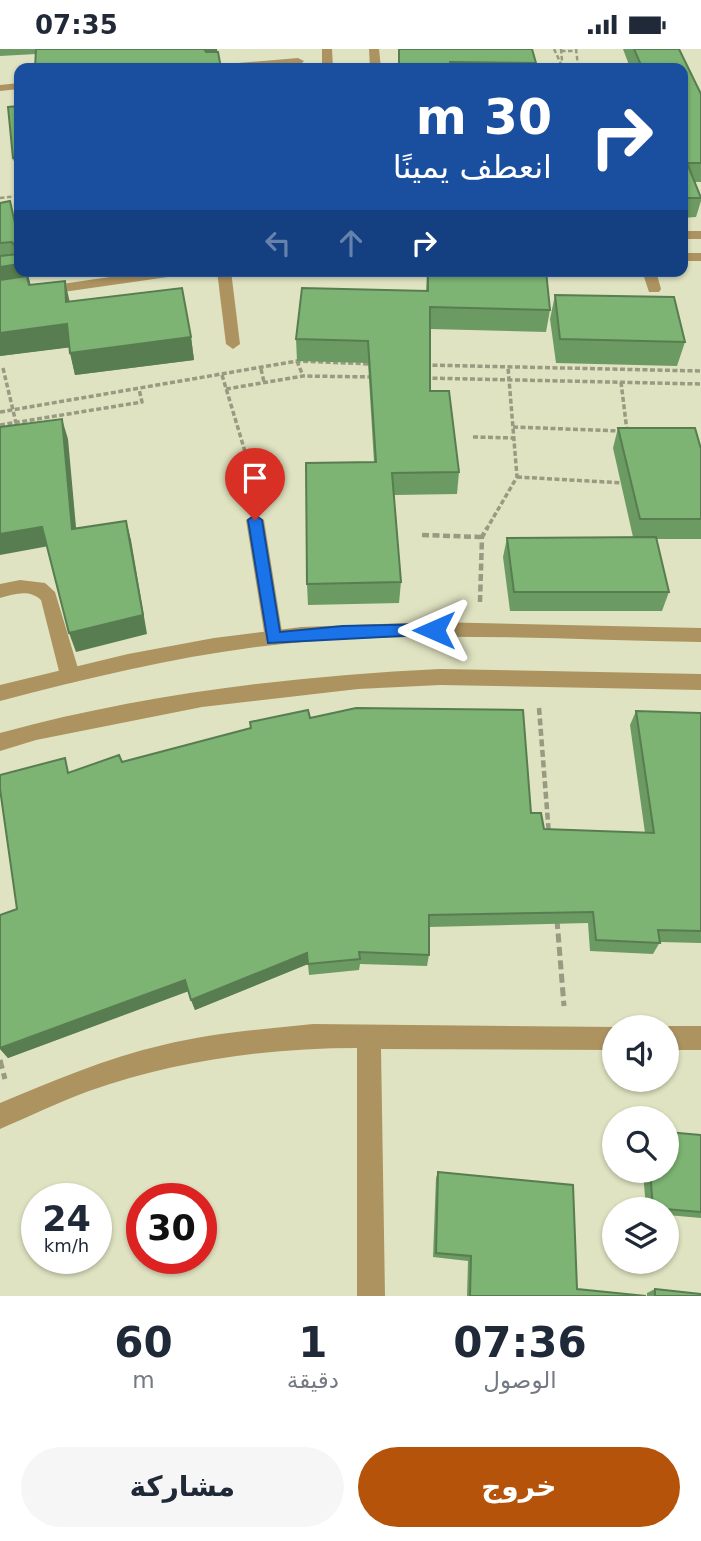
<!DOCTYPE html>
<html lang="ar">
<head>
<meta charset="utf-8">
<style>
	:root { --surface:#fff; --page:#f6f6f7; --text:#1f2937; --muted:#747a83; --accent:#b45309 }
	body { margin:0; font-family:"DejaVu Sans","Noto Naskh Arabic",sans-serif; background:var(--page); color:var(--text); direction:rtl; height:100vh; display:flex; flex-direction:column; font-size:26px; white-space:nowrap }
	* { box-sizing:border-box; margin:0 }
	p { font-size:23px; color:var(--muted) }
	.icon { flex:none; width:38px; height:38px; fill:none; stroke:currentColor; stroke-width:2; stroke-linecap:round; stroke-linejoin:round }
	.map { position:relative; height:1247px; overflow:hidden; direction:ltr }
	.side { display:flex; flex-direction:column; background:var(--surface); flex:1 }
	.side>* { flex:none }
	.hud { position:absolute; left:14px; top:14px; width:674px; height:214px; border-radius:14px; box-shadow:0 2px 5px #0004; direction:rtl; background:#1a4fa0; color:#fff; overflow:hidden }
	.controls { position:absolute; left:602px; top:966px; display:grid; gap:14px }
	.controls a { display:grid; place-items:center; width:77px; height:77px; border-radius:50%; background:var(--surface); box-shadow:0 2px 5px #0004; font-size:35px }
	.speed { position:absolute; left:21px; top:1134px; display:flex; gap:14px; font-size:35px; font-weight:700; text-align:center }
	.speed>* { display:grid; place-content:center; width:91px; height:91px; border-radius:50%; background:var(--surface); box-shadow:0 2px 5px #0004; line-height:1 }
	.speed small { font-size:18px; font-weight:400 }
	.speed .limit { border:10px solid #d22; background:#fff; color:#111 }
	.pin { position:absolute; display:grid; place-items:center; width:60px; height:60px; color:#fff; margin:-72px -30px; border-radius:50% 50% 50% 0; rotate:-45deg; box-shadow:0 0 7px #0007 }
	.pin .icon { rotate:45deg }
	.me { position:absolute; width:77px; margin:-38px; rotate:270deg; stroke-linejoin:round; filter:drop-shadow(0 0 5px #0008) }
	.turn { display:flex; align-items:center; gap:24px; height:147px; padding:0 21px; font-size:32px }
	.turn .icon { width:91px; height:91px; stroke-width:2.5 }
	.turn b { display:block; font-size:49px; line-height:60px }
	.lanes { display:flex; align-items:center; height:66px; padding:0 21px; background:#0003; justify-content:center; gap:35px; direction:ltr }
	.lanes .off { opacity:.35 }
	.eta { display:flex; justify-content:space-evenly; align-items:center; height:119px; text-align:center }
	.eta b { font-size:42px; font-weight:800; line-height:49px }
	.primary-button { display:flex; gap:14px; margin-top:auto; padding:14px 21px }
	.primary-button a { flex:1; height:80px; border-radius:42px; background:var(--accent); color:#fff; font-size:28px; font-weight:800; line-height:80px; text-align:center }
	.primary-button a+a { background:var(--page); color:var(--text) }
	.status { display:flex; justify-content:space-between; align-items:center; height:49px; padding:0 35px; background:var(--surface); direction:ltr }
	.status svg { height:19px; fill:currentColor }
	.map>svg:first-child { display:block }
	.lines { fill:none; stroke-linecap:round; stroke-linejoin:round }
	.path-far3 { stroke:#989b81; stroke-width:2.5; stroke-dasharray:4.5 2.5; stroke-linecap:butt }
	.path-far2 { stroke:#989b81; stroke-width:3.5; stroke-dasharray:5 2.5; stroke-linecap:butt }
	.path-far1 { stroke:#989b81; stroke-width:4.5; stroke-dasharray:7 3.5; stroke-linecap:butt }
	.path { stroke:#989b81; stroke-width:5; stroke-dasharray:9 4.5; stroke-linecap:butt }
	.service { fill:#ad9360; fill-rule:evenodd }
	.minor { fill:#ad9360; fill-rule:evenodd }
	.wall { fill:#6c9a63 }
	.shaded-wall { fill:#587d50 }
	.building { fill:#7db373; stroke:#587d50; stroke-width:2 }
	.route { fill:#1a73e8; stroke:#114b97; stroke-width:2 }
</style>
</head>
<body>
<div class="status"><b>07:35</b><svg viewBox="0 0 49 12"><path d="M0 12V9h3v3zM5 12V6h3v6zM10 12V3h3v9zM15 12V0h3v12zM26 1h20v11H26zM47 4h2v5h-2z"/></svg></div>
<div class="map">
<svg width="701" height="1247" viewBox="0 0 701 1247">
	<rect width="100%" height="100%" fill="#dfe3c1"/>
	<g class="lines">
		<g class="path-far3">
			<path d="M 554,0 L 562,17 L 578,17"/>
			<path d="M 561,0 L 562,12"/>
			<path d="M 576,0 L 578,17"/>
			<path d="M 561,2 L 576,2"/>
			<path d="M 0,149 L 19,147"/>
			<path d="M 0,159 L 19,156"/>
		</g>
		<g class="path-far2">
			<path d="M 297,312 L 303,327"/>
			<path d="M 425,316 L 701,322"/>
			<path d="M 3,319 L 16,374"/>
			<path d="M 261,320 L 264,333"/>
			<path d="M 222,326 L 259,449"/>
			<path d="M 425,329 L 701,335"/>
			<path d="M 621,333 L 627,382"/>
			<path d="M 226,340 L 303,327 L 374,328"/>
			<path d="M 0,363 L 297,312 L 371,315"/>
			<path d="M 0,376 L 142,353 L 139,340"/>
			<path d="M 513,378 L 620,382"/>
			<path d="M 473,388 L 514,389"/>
			<path d="M 517,428 L 624,434"/>
			<path d="M 486,481 L 517,428 L 508,318"/>
		</g>
		<g class="path-far1">
			<path d="M 422,486 L 482,488"/>
			<path d="M 480,553 L 482,488 L 487,479"/>
			<path d="M 539,659 L 549,786"/>
		</g>
		<g class="path">
			<path d="M 557,871 L 564,957"/>
			<path d="M 0,1011 L 5,1030"/>
		</g>
		<g class="service">
			<path d="M 369,0 L 379,0 L 381,19 L 370,19 Z"/>
			<path d="M 217,222 L 231,222 L 240,295 L 233,300 L 226,295 Z"/>
			<path d="M 642,222 L 656,222 L 661,240 L 659,243 L 649,243 Z"/>
			<path d="M 255,465 L 264,471 L 283,589 L 281,594 L 274,596 L 267,594 L 265,589 L 246,471 Z"/>
			<path d="M 20,531 L 45,534 L 55,543 L 80,626 L 77,632 L 70,634 L 63,632 L 60,626 L 41,551 C 29,540 15,545 0,549 L 0,535 Z"/>
		</g>
		<g class="minor">
			<path d="M 322,0 L 332,0 L 333,19 L 322,19 Z"/>
			<path d="M 298,9 L 304,12 L 302,14 L 251,19 L 208,19 L 214,16 Z"/>
			<path d="M 19,34 L 19,40 L 0,42 L 0,36 Z"/>
			<rect x="682" y="182" width="19" height="8"/>
			<rect x="682" y="204" width="19" height="8"/>
			<path d="M 151,222 L 189,222 L 182,226 L 0,252 L 0,244 Z"/>
			<path d="M 434,573 L 701,579 L 701,593 C 568,591 435,582 302,593 C 200,602 99,626 0,652 L 0,636 L 128,605 L 214,589 L 301,578 Z"/>
			<path d="M 440,620 L 701,625 L 701,641 L 440,636 L 358,640 L 202,658 L 36,691 L 0,702 L 0,684 C 143,645 292,627 440,620 Z"/>
			<path d="M 313,975 L 617,978 L 614,978 L 614,1001 L 381,1000 L 385,1247 L 357,1247 L 357,999 C 266,999 174,1012 89,1042 C 59,1053 30,1067 0,1080 L 0,1054 C 53,1032 106,1009 163,996 C 212,984 263,980 313,975 Z"/>
			<path d="M 667,977 L 701,977 L 701,1001 L 667,1001 L 667,978 L 664,978 Z"/>
		</g>
	</g>
	<g class="wall">
		<path d="M 0,0 L 217,0 L 36,5 L 0,7 Z"/>
		<path d="M 398,0 L 532,0 L 536,14 L 536,19 L 398,19 Z"/>
		<path d="M 623,0 L 679,0 L 701,45 L 701,133 L 695,133 L 701,147 L 701,152 L 696,168 L 682,169 L 682,19 L 605,19 L 605,16 L 629,16 Z"/>
		<path d="M 0,154 L 19,188 L 19,222 L 27,222 L 30,236 L 70,253 L 191,288 L 194,311 L 75,326 L 69,298 L 0,307 Z"/>
		<path d="M 427,222 L 550,261 L 546,283 L 430,280 L 430,342 L 459,423 L 457,445 L 394,446 L 401,533 L 399,554 L 308,556 L 307,535 L 374,413 L 368,314 L 297,312 L 296,290 L 426,242 Z"/>
		<path d="M 555,246 L 685,293 L 677,317 L 556,314 L 550,270 Z"/>
		<path d="M 618,379 L 701,400 L 701,490 L 656,490 L 669,543 L 662,562 L 510,562 L 503,508 L 507,489 L 633,488 L 613,399 Z"/>
		<path d="M 636,662 L 701,664 L 701,894 L 660,893 L 653,905 L 590,902 L 588,874 L 429,878 L 429,906 L 427,917 L 360,915 L 359,921 L 309,926 L 308,915 L 195,961 L 188,942 L 8,1009 L 0,1000 L 0,866 L 17,860 L 71,723 L 122,713 L 310,669 L 531,764 L 544,780 L 645,784 L 630,676 Z"/>
		<path d="M 701,1086 L 701,1169 L 667,1166 L 667,1160 L 646,1160 L 643,1122 L 667,1122 Z"/>
		<path d="M 438,1123 L 577,1240 L 645,1247 L 467,1247 L 468,1212 L 433,1208 L 436,1129 Z"/>
		<path d="M 655,1240 L 701,1247 L 647,1247 L 647,1244 Z"/>
	</g>
	<g class="shaded-wall">
		<path d="M 203,0 L 217,0 L 218,13 Z"/>
		<path d="M 19,108 L 19,128 L 18,128 L 13,109 Z"/>
		<path d="M 19,215 L 19,222 L 27,222 L 31,237 L 0,241 L 0,218 Z"/>
		<path d="M 65,232 L 70,254 L 66,253 Z"/>
		<path d="M 67,275 L 73,298 L 0,307 L 0,284 Z"/>
		<path d="M 191,288 L 194,311 L 75,326 L 70,304 Z"/>
		<path d="M 62,370 L 68,390 L 78,500 L 72,480 Z"/>
		<path d="M 126,472 L 131,491 L 147,585 L 76,603 L 69,584 Z"/>
		<path d="M 42,478 L 49,497 L 0,506 L 0,485 Z"/>
		<path d="M 307,904 L 308,915 L 195,961 L 191,951 Z"/>
		<path d="M 185,931 L 189,942 L 8,1009 L 0,1000 Z"/>
	</g>
	<g class="building">
		<path d="M 36,0 L 204,0 L 206,3 L 218,3 L 221,19 L 35,19 Z"/>
		<path d="M 399,0 L 532,0 L 536,14 L 450,13 L 450,19 L 399,19 Z"/>
		<path d="M 634,0 L 679,0 L 701,45 L 701,114 L 687,114 L 701,149 L 682,149 L 682,19 L 607,19 L 605,16 L 641,16 Z"/>
		<path d="M 19,57 L 19,108 L 13,109 L 8,58 Z"/>
		<path d="M 10,152 L 19,192 L 19,197 L 15,197 L 12,193 L 0,194 L 0,154 Z"/>
		<path d="M 19,204 L 19,215 L 0,218 L 0,207 L 18,205 Z"/>
		<path d="M 428,222 L 546,222 L 550,261 L 430,258 L 430,342 L 449,342 L 459,423 L 392,424 L 401,533 L 307,535 L 306,414 L 376,413 L 368,292 L 296,290 L 302,239 L 428,242 Z"/>
		<path d="M 27,227 L 29,236 L 65,232 L 66,253 L 182,239 L 191,288 L 70,304 L 67,275 L 0,284 L 0,231 Z"/>
		<path d="M 555,246 L 674,248 L 685,293 L 560,290 Z"/>
		<path d="M 62,370 L 72,480 L 126,472 L 143,566 L 69,584 L 42,478 L 0,485 L 0,378 Z"/>
		<path d="M 618,379 L 695,379 L 701,400 L 701,470 L 640,470 Z"/>
		<path d="M 656,488 L 669,543 L 514,543 L 507,489 Z"/>
		<path d="M 356,659 L 523,661 L 531,764 L 541,764 L 544,780 L 654,784 L 636,662 L 701,664 L 701,882 L 658,881 L 660,894 L 596,891 L 593,863 L 429,866 L 429,906 L 359,903 L 360,910 L 308,915 L 307,904 L 191,951 L 185,931 L 0,999 L 0,866 L 17,860 L 0,740 L 0,726 L 65,709 L 68,724 L 119,706 L 122,713 L 251,679 L 250,673 L 308,661 L 310,669 Z"/>
		<path d="M 667,1083 L 701,1086 L 701,1163 L 653,1159 L 650,1122 L 667,1122 Z"/>
		<path d="M 438,1123 L 573,1136 L 577,1240 L 646,1247 L 470,1247 L 471,1207 L 436,1204 Z"/>
		<path d="M 655,1240 L 701,1245 L 701,1247 L 655,1247 Z"/>
	</g>
	<path class="route" d="M 255,466 L 262,471 L 280,583 L 343,577 L 434,575 L 442,581 L 439,585 L 268,594 L 248,471 Z"/>
</svg>
<div class="controls">
<a><svg class="icon" aria-label="sound" viewBox="0 0 24 24"><path d="M4 9h4l5-4v14l-5-4H4zM17 9q2 3 0 6"/></svg></a>
<a><svg class="icon" aria-label="search" viewBox="0 0 24 24"><circle cx="10" cy="10" r="6"/><path d="M15 15l6 6"/></svg></a>
<a><svg class="icon" aria-label="layers" viewBox="0 0 24 24"><path d="M12 4l9 5-9 5-9-5zM3 14l9 5 9-5"/></svg></a>
</div>
<div class="speed"><div>24<small>km/h</small></div><div class="limit">30</div></div>
<div class="pin" style="left:255px;top:471px;background:#d93025"><svg class="icon" aria-label="arrive" viewBox="0 0 24 24"><path d="M6 21V4h12l-3 4 3 4H6"/></svg></div>
<svg class="me" style="left:434px;top:581px" viewBox="-20 -20 40 40"><path d="M0-17L14 15 0 8-14 15z" fill="#1a73e8" stroke="#fff" stroke-width="4"/></svg>
<div class="hud">
<div class="turn"><svg class="icon" aria-label="right" viewBox="0 0 24 24"><path d="M7 20v-9h11M14 6l5 5-5 5"/></svg><div><b>30 m</b>انعطف يمينًا</div></div>
<div class="lanes"><svg class="icon off" aria-label="left" viewBox="0 0 24 24"><path d="M17 20v-9H6M10 6l-5 5 5 5"/></svg><svg class="icon off" aria-label="ahead" viewBox="0 0 24 24"><path d="M12 20V5M6 11l6-6 6 6"/></svg><svg class="icon" aria-label="right" viewBox="0 0 24 24"><path d="M7 20v-9h11M14 6l5 5-5 5"/></svg></div>
</div>
</div>
<section class="side">
<div class="eta">
<div><b>07:36</b><p>الوصول</p></div>
<div><b>1</b><p>دقيقة</p></div>
<div><b>60</b><p>m</p></div>
</div>
<div class="primary-button"><a>خروج</a><a>مشاركة</a></div>
</section>
</body>
</html>
